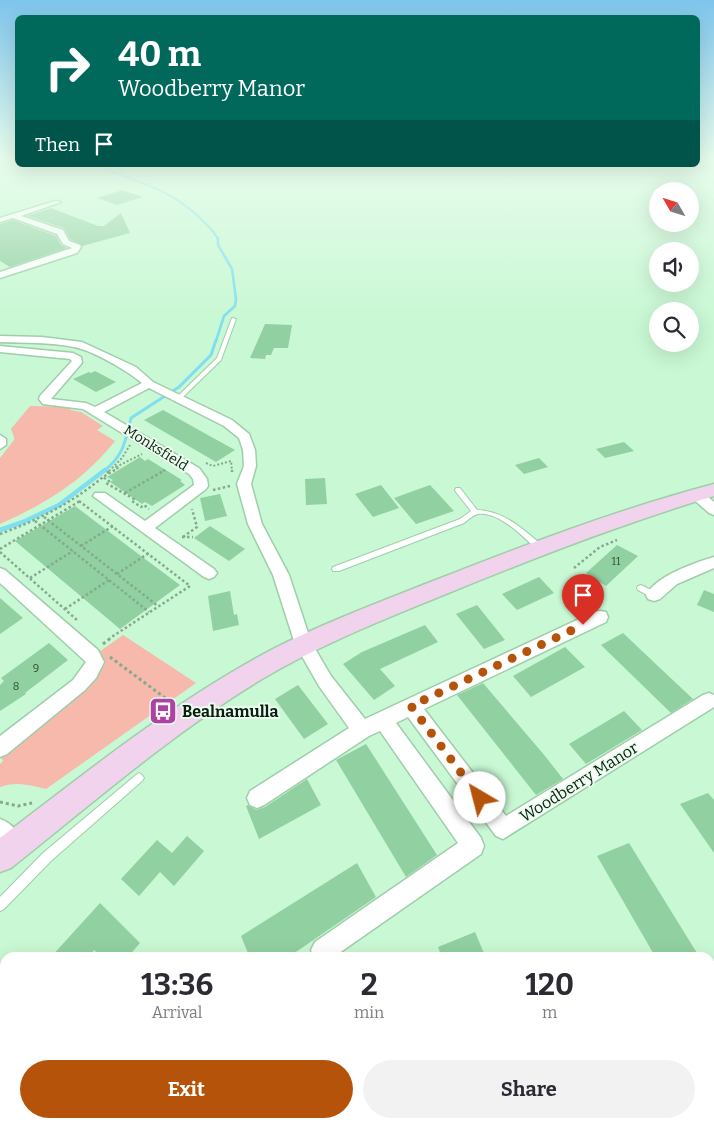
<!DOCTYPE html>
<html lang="en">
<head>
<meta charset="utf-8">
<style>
	:root { --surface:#fff; --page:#f2f2f3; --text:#2b2b33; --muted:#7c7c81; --accent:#b45309 }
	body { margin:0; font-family:Bitter,serif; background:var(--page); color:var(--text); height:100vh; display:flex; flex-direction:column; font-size:19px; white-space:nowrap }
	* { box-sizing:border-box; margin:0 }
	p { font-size:16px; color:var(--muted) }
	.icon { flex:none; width:28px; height:28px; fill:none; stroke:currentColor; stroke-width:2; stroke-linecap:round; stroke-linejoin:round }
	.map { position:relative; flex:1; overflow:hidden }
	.drawer { position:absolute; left:0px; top:952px; width:715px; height:176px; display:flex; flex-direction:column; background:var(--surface); border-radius:15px 15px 0 0; box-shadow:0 5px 20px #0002 }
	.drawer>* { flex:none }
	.banner { position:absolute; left:15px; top:15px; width:685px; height:152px; border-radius:8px; box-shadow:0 5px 20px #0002; background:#00695c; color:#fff; overflow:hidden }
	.needle { width:32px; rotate:309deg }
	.controls { position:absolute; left:649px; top:182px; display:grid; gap:10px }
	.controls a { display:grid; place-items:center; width:50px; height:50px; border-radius:50%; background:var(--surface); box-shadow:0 5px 20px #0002; font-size:25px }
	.pin { position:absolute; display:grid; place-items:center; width:42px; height:42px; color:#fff; margin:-51px -21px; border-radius:50% 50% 50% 0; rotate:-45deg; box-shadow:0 0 5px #0007 }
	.pin .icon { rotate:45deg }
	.me { position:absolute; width:55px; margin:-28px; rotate:323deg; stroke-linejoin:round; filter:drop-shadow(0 0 4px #0008) }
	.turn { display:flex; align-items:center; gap:18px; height:105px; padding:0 20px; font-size:22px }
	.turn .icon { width:65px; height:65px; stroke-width:2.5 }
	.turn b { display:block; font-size:35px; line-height:42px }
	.then { display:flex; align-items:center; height:48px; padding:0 20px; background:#0003; gap:10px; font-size:19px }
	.eta { display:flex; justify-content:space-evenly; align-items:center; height:85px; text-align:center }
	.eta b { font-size:30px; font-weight:700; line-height:35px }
	.cta { display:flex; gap:10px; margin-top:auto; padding:10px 20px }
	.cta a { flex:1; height:58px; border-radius:30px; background:var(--accent); color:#fff; font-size:20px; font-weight:700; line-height:58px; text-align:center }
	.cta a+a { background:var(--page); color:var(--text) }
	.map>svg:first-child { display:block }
	.green { fill:#f6b9ac }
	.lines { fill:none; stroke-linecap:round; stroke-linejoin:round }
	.stream-far3 { stroke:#80def1; stroke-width:2 }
	.stream-far2 { stroke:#80def1; stroke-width:2.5 }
	.stream-far1 { stroke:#80def1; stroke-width:3 }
	.stream { stroke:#80def1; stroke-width:4.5 }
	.building { fill:#91d0a1 }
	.service-casing { stroke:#a0cdaa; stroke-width:2 }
	.minor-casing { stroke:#a0cdaa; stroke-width:3 }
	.secondary-casing { stroke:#a0cdaa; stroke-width:3 }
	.path-far2 { stroke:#84a98d; stroke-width:2; stroke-dasharray:2 2; stroke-linecap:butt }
	.path-far1 { stroke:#84a98d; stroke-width:2.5; stroke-dasharray:2.5 2.5; stroke-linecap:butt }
	.path { stroke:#84a98d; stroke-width:3; stroke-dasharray:3 3; stroke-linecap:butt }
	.service { fill:#fff; fill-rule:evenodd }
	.minor { fill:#fff; fill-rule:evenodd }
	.secondary { fill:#f1d3ed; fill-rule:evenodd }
	.route { stroke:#b45309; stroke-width:9; stroke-dasharray:0 16.2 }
	.labels { text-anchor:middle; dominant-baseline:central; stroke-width:4; stroke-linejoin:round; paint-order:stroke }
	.number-label { font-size:11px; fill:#2c4a34 }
	.street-label { font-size:14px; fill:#0b1d10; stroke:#eafdee }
	.near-poi-label { font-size:16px; font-weight:bold; fill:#0b1d10; stroke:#eafdee; text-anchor:start }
	.near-street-label { font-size:16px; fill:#0b1d10; stroke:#eafdee }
</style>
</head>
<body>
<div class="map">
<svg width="714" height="1128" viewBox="0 0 714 1128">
	<rect width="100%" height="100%" fill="#c9f8d4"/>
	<g class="green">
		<path d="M 30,406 L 71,407 L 70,410 L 81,412 L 103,426 L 97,430 L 115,441 C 83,481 47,503 0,524 L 0,458 L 14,440 L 14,437 L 11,429 Z"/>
		<path d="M 123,635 L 196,683 L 46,789 C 30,785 16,781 0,787 L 0,764 L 3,761 L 0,755 L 100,662 L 99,652 Z"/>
	</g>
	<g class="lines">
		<path class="stream-far3" d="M 107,170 C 147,185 172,190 203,221 C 209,227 216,233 218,240"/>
		<path class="stream-far2" d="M 216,341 L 224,316 L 235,306 L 236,299 L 232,269 L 218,245 L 218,238"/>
		<path class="stream-far1" d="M 104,471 C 124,455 125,442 131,418 L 179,387 L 211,355 L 216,340"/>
		<path class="stream" d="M 0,530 L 23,522 L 59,505 L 105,470"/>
	</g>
	<g class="building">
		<path d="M 122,190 L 143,197 L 117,205 L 97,198 Z"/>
		<path d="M 51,208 L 98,226 L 104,226 L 121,213 L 130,233 L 82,246 L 70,239 L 64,228 L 27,216 Z"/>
		<path d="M 13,220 L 56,236 L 61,245 L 67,248 L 10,267 L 0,261 L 0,224 Z"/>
		<path d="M 265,324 L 292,325 L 288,348 L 274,348 L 271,355 L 266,355 L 265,359 L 250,358 Z"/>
		<path d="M 95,371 L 116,382 L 96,392 L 73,379 L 89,372 L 91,373 Z"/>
		<path d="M 163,410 L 206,434 L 235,450 L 216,462 L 144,420 Z"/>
		<path d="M 624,442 L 634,451 L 605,458 L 596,449 Z"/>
		<path d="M 140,457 L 145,461 L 148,459 L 182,480 L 180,481 L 185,485 L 152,506 L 145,502 L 142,504 L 110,482 L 113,480 L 107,477 Z"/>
		<path d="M 539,458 L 548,467 L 524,474 L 515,465 Z"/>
		<path d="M 325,478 L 327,504 L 306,505 L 305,479 Z"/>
		<path d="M 381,485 L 399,508 L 373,517 L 355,494 Z"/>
		<path d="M 430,485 L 454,511 L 416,524 L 394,498 Z"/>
		<path d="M 220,494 L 227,516 L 205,521 L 200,498 Z"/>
		<path d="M 75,506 L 141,556 L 180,585 L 120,629 L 15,541 Z"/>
		<path d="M 210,526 L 245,549 L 229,561 L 194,538 Z"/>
		<path d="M 617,545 L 638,556 L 606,586 L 586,573 Z"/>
		<path d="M 539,577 L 554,593 L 517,610 L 502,594 Z"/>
		<path d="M 704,590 L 714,594 L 714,612 L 697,605 Z"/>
		<path d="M 230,591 L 234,615 L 237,614 L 239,625 L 213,631 L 208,596 Z"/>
		<path d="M 0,598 L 23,618 L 0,634 Z"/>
		<path d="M 477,605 L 505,640 L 484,649 L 456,614 Z"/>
		<path d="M 425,625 L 438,642 L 380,669 L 395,686 L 374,700 L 343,664 L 362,652 Z"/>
		<path d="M 623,633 L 660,668 L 693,699 L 671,713 L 601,645 Z"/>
		<path d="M 49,643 L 68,660 L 25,693 L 26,694 L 0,711 L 0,685 L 4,681 L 1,678 Z"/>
		<path d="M 565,647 L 585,667 L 531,697 L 513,676 Z"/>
		<path d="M 483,683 L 545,756 L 563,779 L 536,795 L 457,695 Z"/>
		<path d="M 298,685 L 328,724 L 304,739 L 275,699 Z"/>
		<path d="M 624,711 L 642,730 L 586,764 L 569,744 Z"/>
		<path d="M 366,744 L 437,855 L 406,877 L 336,760 Z"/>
		<path d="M 307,779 L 321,805 L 259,839 L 246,806 L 248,805 L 256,810 L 265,807 Z"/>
		<path d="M 708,793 L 714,800 L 714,853 L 680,804 Z"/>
		<path d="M 187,836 L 204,851 L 174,886 L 160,872 L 139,896 L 121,879 L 157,840 L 172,853 Z"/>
		<path d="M 629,843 L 679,924 L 700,958 L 656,958 L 597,856 Z"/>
		<path d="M 357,863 L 376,897 L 293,954 L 295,958 L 250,958 L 241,936 Z"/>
		<path d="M 100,903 L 140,943 L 127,958 L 102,958 L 94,950 L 88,958 L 50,958 Z"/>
		<path d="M 475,932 L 486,958 L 442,958 L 438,947 Z"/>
	</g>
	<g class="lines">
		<g class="service-casing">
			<g id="service">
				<path d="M 232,318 L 236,319 L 221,360 L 181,399 L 177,399 L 177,397 L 217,358 Z"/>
				<path d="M 456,488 L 460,488 L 477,510 C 505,511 524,530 544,547 L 545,549 L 544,551 L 538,551 C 525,538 499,511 478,514 C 473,515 468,520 464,523 L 339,571 L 333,571 L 332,569 L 333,567 L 460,519 L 471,511 L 456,492 L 455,490 Z"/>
				<path d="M 641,585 L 657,593 L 658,595 L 657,597 L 651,597 L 638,590 L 637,588 L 638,586 Z"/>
				<path d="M 139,773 L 142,775 L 144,778 L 142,781 L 51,861 L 4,909 L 0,911 L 0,897 L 43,853 L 136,775 Z"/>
			</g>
		</g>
		<g class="minor-casing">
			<g id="minor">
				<path d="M 55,201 L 61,202 L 21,216 L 63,230 L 69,241 L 80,245 L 81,247 L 77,253 L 0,278 L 0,272 L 72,248 L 63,244 L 57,234 L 13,218 L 0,222 L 0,218 Z"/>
				<path d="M 0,336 L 42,337 L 82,342 L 136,367 L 153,382 L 232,420 L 249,434 L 255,450 L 256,466 L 251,484 L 262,524 L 289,575 L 311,642 L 331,676 L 365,719 L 594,612 L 600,611 L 606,612 L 608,617 L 606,622 L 424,709 L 506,816 L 703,695 L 709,693 L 714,695 L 714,707 L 503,839 L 496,836 L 408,717 L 396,723 L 481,838 L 484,846 L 481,854 L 332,958 L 314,958 L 311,950 L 315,942 L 458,843 L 380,731 L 369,736 L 264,805 L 257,808 L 250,805 L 247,798 L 250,791 L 349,728 L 319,686 L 295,644 L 273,575 L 248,524 L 237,484 L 244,466 L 243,450 L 239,438 L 224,426 L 149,388 L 104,412 L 199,468 L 207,479 L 208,486 L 206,489 L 155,528 L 214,569 L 217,573 L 214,577 L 209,579 L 204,577 L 93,496 L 95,493 L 105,493 L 145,521 L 194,485 L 193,479 L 189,474 L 83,409 L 43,404 L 39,399 L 40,396 L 72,361 L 70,359 L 0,352 L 0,346 L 73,353 L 81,357 L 82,362 L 81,364 L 51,399 L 86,403 L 95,407 L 142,383 C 128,371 92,350 74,347 C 50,342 24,343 0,342 Z"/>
				<path d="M 0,435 L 6,439 L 6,445 L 0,449 Z"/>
				<path d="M 697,491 L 702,492 L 714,502 L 714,515 L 709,513 L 692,498 L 690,495 L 692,492 Z"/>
				<path d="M 714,557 L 714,568 L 677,584 L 660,599 L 654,601 L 648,599 L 646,595 C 656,576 694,563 714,557 Z"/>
				<path d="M 0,568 L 5,570 L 98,650 L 104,662 L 96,678 L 85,690 L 7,754 L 0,757 L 0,736 L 73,680 L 86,662 L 0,583 Z"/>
				<path d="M 0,819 C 12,823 21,835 26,846 L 23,854 L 15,857 L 7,854 L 0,845 Z"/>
			</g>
		</g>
		<g class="secondary-casing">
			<path id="secondary" d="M 714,484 L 714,496 C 621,524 531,559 441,596 C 380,621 319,645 262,679 C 172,733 93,803 11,868 L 0,872 L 0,838 C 79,778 157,715 244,665 C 302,631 365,608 428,583 C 522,546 616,510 714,484 Z"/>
		</g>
		<g class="path-far2">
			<path d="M 206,463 L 213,466 L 231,461 L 232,471"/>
			<path d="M 109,471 L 122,458 L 130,445"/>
			<path d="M 113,471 L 118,468 L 116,467 L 142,454"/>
			<path d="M 163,471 L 166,469"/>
		</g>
		<g class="path-far1">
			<path d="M 115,470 L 103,477 L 109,481 L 106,483 L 134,499 L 132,501 L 141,507 L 144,505 L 149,509"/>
			<path d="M 232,470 L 232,472"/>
			<path d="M 107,473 L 110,470"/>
			<path d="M 213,490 L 230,486"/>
			<path d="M 125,493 L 165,470"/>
			<path d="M 79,501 L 190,586 L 110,638"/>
			<path d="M 44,517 L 158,606"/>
			<path d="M 35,521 L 149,612"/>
			<path d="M 0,534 C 38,520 72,503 103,477"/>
			<path d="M 182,537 L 193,537"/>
			<path d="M 183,537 L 197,527 L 192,509"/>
			<path d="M 81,546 L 113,526"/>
			<path d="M 0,549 L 80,501"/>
			<path d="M 0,552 L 77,620"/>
			<path d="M 574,568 L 600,547 L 617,540"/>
			<path d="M 117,574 L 149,553"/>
			<path d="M 30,578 L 73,551"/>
			<path d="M 65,609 L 109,580"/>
		</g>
		<g class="path">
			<path d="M 103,644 L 112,637"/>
			<path d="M 110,657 L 172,703"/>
			<path d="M 0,802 L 18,806 L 32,803"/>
		</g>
		<use href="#service" class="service"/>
		<use href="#minor" class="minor"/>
		<use href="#secondary" class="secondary"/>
	</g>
	<linearGradient id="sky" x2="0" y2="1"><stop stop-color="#7ec5ec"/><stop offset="0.5" stop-color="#e7fcec"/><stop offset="1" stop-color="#e7fcec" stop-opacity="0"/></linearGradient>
	<rect width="714" height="318" fill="url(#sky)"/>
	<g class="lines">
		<path class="route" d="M 480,798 L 411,706 L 583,625"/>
	</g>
	<defs>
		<g id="bus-square" transform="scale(1.4375)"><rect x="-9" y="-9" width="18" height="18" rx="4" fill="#ad42a2" stroke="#eafdee"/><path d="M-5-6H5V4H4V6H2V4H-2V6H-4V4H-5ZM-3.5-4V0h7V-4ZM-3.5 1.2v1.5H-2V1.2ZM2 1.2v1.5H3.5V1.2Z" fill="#fff"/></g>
	</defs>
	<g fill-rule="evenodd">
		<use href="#bus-square" x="163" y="711"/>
	</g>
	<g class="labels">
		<g class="number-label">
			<text x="616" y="561">11</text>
			<text x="36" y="668">9</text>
			<text x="16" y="686">8</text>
		</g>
		<g class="street-label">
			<text transform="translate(156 448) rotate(32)">Monksfield</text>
		</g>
		<g class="near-poi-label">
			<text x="182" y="711">Bealnamulla</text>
		</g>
		<g class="near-street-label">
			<text transform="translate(579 782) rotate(-32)">Woodberry Manor</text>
		</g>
	</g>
</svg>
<div class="controls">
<a><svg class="needle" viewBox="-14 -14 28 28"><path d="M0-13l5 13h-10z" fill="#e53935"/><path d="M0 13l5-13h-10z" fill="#7c7c81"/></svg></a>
<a><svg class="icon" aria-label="sound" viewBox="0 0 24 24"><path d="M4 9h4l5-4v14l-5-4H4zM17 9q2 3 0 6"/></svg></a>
<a><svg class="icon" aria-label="search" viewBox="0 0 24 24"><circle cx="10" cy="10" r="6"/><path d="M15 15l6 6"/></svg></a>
</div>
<div class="pin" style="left:583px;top:625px;background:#d93025"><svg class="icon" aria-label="arrive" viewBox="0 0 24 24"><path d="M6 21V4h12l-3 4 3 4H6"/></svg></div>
<svg class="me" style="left:480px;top:798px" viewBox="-20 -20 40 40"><circle r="19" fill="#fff"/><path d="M0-13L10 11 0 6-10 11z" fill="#b45309"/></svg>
<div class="banner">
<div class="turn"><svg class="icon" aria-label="right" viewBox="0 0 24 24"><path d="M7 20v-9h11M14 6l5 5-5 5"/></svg><div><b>40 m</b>Woodberry Manor</div></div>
<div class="then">Then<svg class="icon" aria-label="arrive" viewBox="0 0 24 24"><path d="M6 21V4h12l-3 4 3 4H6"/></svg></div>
</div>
<section class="drawer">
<div class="eta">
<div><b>13:36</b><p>Arrival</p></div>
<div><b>2</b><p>min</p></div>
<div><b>120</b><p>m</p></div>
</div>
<div class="cta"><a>Exit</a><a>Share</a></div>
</section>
</div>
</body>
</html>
